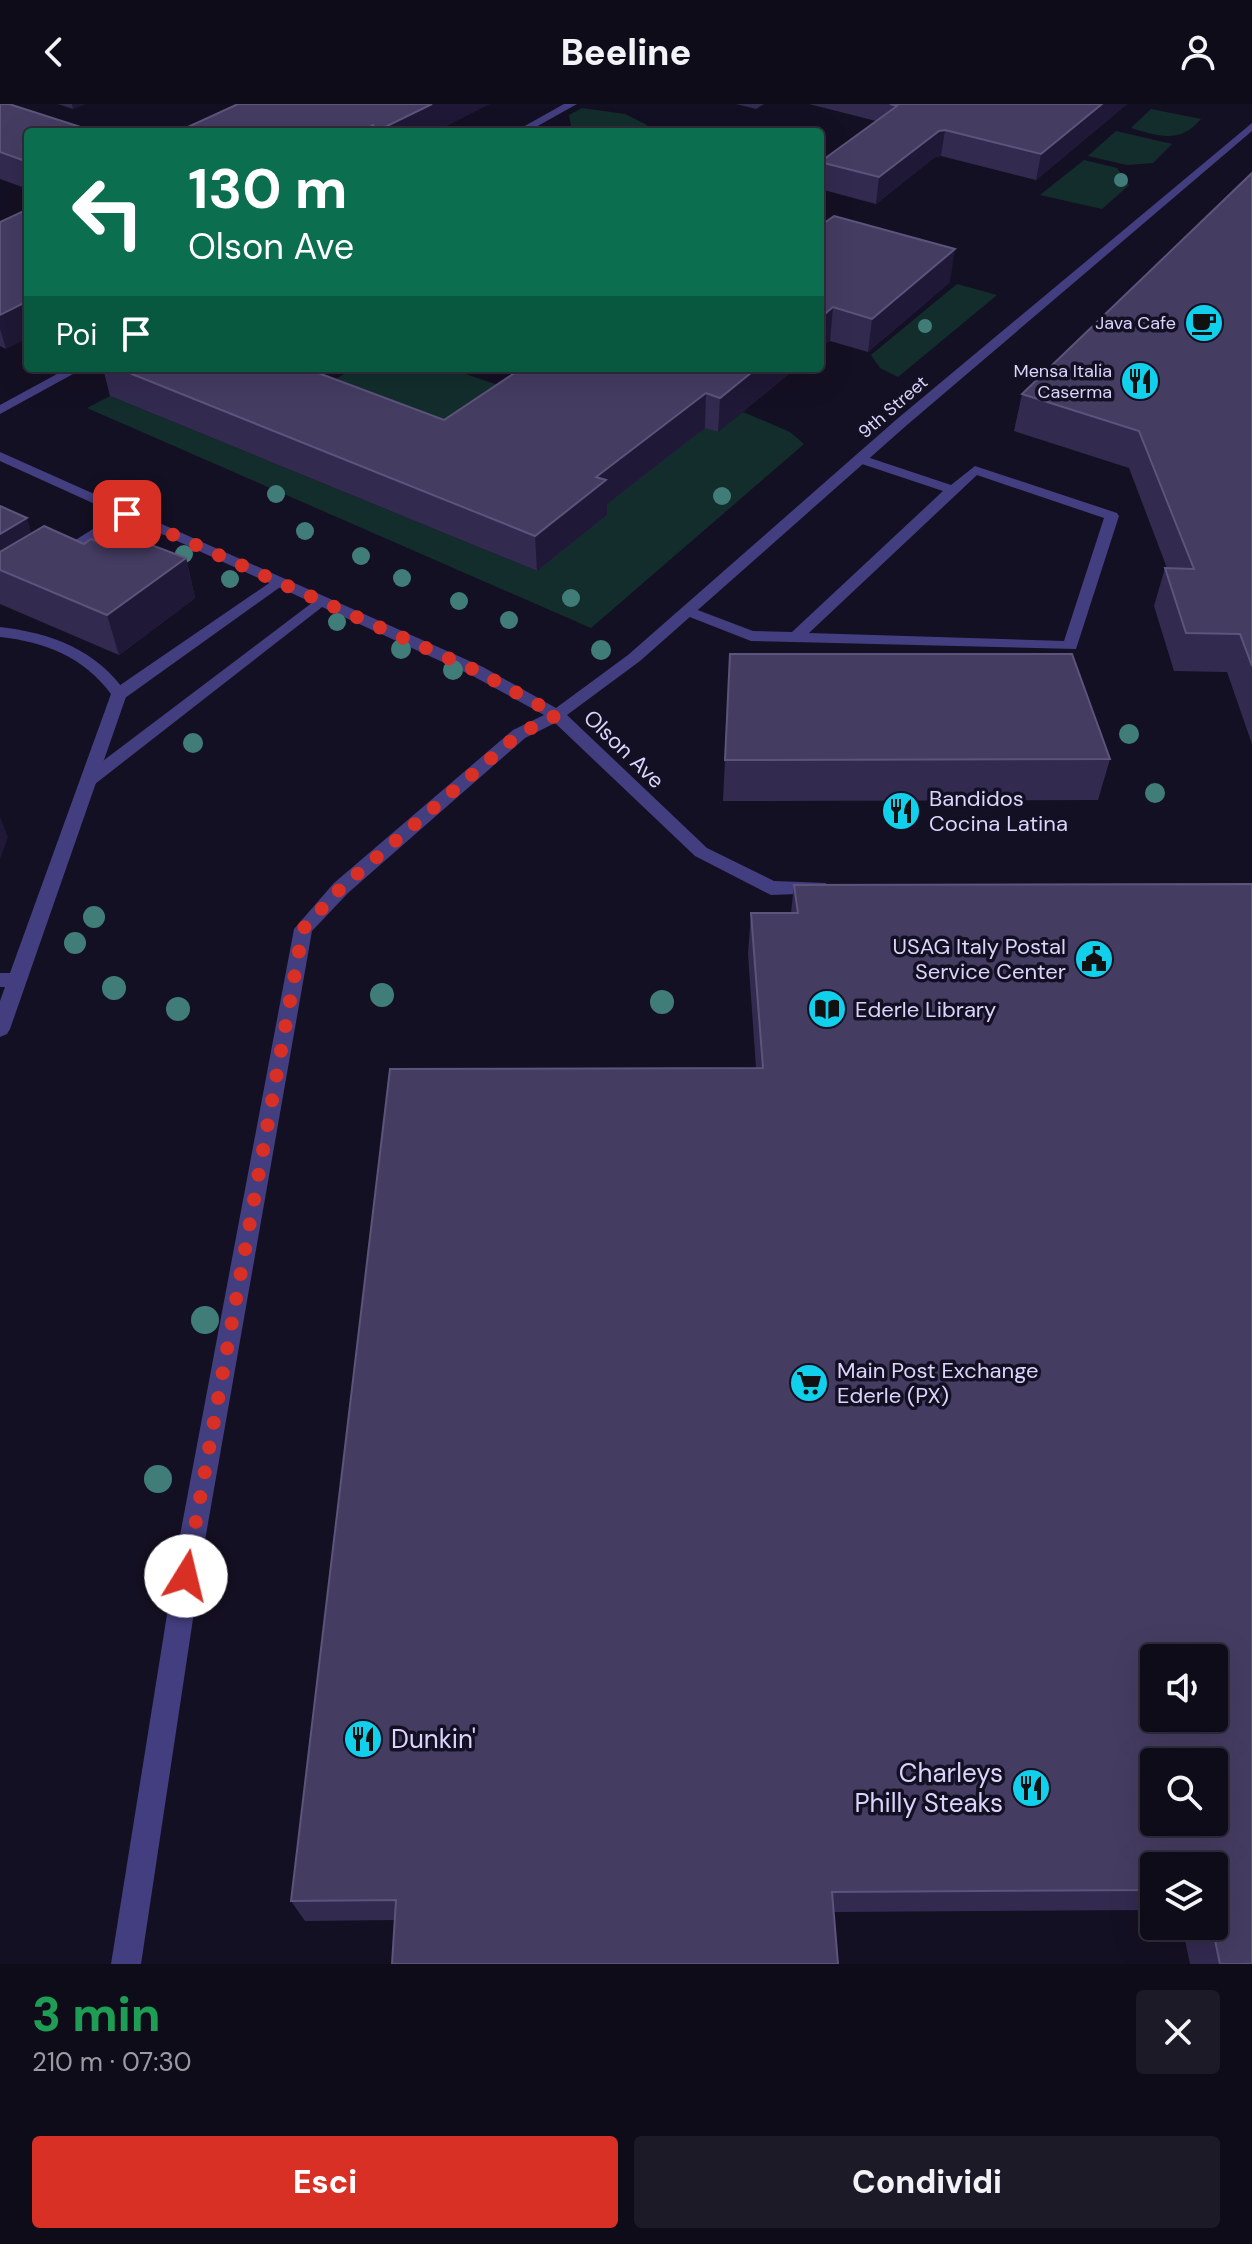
<!DOCTYPE html>
<html lang="it">
<head>
<meta charset="utf-8">
<style>
	:root { --surface:#0f0c1a; --page:#1d1a27; --text:#f1f3f6; --muted:#9b9ba2; --line:#2f2c39; --accent:#d93025 }
	body { margin:0; font-family:"DM Sans",sans-serif; background:var(--page); color:var(--text); height:100vh; display:flex; flex-direction:column; font-size:30px; white-space:nowrap }
	* { box-sizing:border-box; margin:0 }
	p { font-size:26px; color:var(--muted) }
	.icon { flex:none; width:44px; height:44px; fill:none; stroke:currentColor; stroke-width:2; stroke-linecap:round; stroke-linejoin:round }
	.map { position:relative; height:1860px; overflow:hidden }
	.sheet { display:flex; flex-direction:column; background:var(--surface); flex:1 }
	.sheet>* { flex:none }
	.guide { position:absolute; left:24px; top:24px; width:800px; height:244px; border-radius:8px; box-shadow:0 8px 32px #0002,0 0 0 2px var(--line); background:#0b6e4f; color:#fff; overflow:hidden }
	.tools { position:absolute; left:1140px; top:1540px; display:grid; gap:16px }
	.tools a { display:grid; place-items:center; width:88px; height:88px; border-radius:8px; background:var(--surface); box-shadow:0 8px 32px #0002,0 0 0 2px var(--line); font-size:40px }
	.pin { position:absolute; display:grid; place-items:center; width:68px; height:68px; color:#fff; margin:-34px; border-radius:16px; box-shadow:0 4px 12px #0006 }
	.me { position:absolute; width:88px; margin:-44px; rotate:9deg; stroke-linejoin:round; filter:drop-shadow(0 0 6px #0008) }
	.turn { display:flex; align-items:center; gap:28px; height:168px; padding:0 32px; font-size:36px }
	.turn .icon { width:104px; height:104px; stroke-width:2.5 }
	.turn b { display:block; font-size:56px; line-height:68px }
	.then { display:flex; align-items:center; height:76px; padding:0 32px; background:#0003; gap:16px; font-size:30px }
	.round { display:grid; place-items:center; flex:none; width:84px; height:84px; border-radius:8px; background:var(--page) }
	.headline { display:flex; align-items:center; justify-content:space-between; height:136px; padding:0 32px }
	h1 { font-size:48px; font-weight:800; line-height:60px; color:#1e9e55 }
	.primary-button { display:flex; gap:16px; margin-top:auto; padding:16px 32px }
	.primary-button a { flex:1; height:92px; border-radius:8px; background:var(--accent); color:#fff; font-size:32px; font-weight:800; line-height:92px; text-align:center }
	.primary-button a+a { background:var(--page); color:var(--text) }
	header { display:flex; justify-content:space-between; align-items:center; height:104px; padding:0 32px; background:var(--surface); font-size:36px; font-weight:800 }
	.map>svg:first-child { display:block }
	.green { fill:#132d2d }
	.lines { fill:none; stroke-linecap:round; stroke-linejoin:round }
	.lane { fill:#433e7f; fill-rule:evenodd }
	.street { fill:#433e7f; fill-rule:evenodd }
	.tree { fill:#417d78 }
	.wall { fill:#332a50; fill-rule:evenodd }
	.shaded-wall { fill:#1f1836 }
	.building { fill:#453c62; stroke:#5c547a; stroke-width:2; fill-rule:evenodd }
	.route { stroke:#d93025; stroke-width:14; stroke-dasharray:0 25.2 }
	.labels { text-anchor:middle; dominant-baseline:central; stroke-width:7; stroke-linejoin:round; paint-order:stroke }
	.far-poi-label { font-size:18px; fill:#dbd5fc; stroke:#141023; text-anchor:end }
	.far-street-label { font-size:18px; fill:#dbd5fc; stroke:#141023 }
	.street-label { font-size:22px; fill:#dbd5fc; stroke:#141023 }
	.poi-label { font-size:22px; fill:#dbd5fc; stroke:#141023; text-anchor:start }
	.near-poi-label { font-size:26px; fill:#dbd5fc; stroke:#141023; text-anchor:start }
</style>
</head>
<body>
<header><svg class="icon" aria-label="back" viewBox="0 0 24 24"><path d="M15 5l-7 7 7 7"/></svg>Beeline<svg class="icon" aria-label="person" viewBox="0 0 24 24"><circle cx="12" cy="8" r="4"/><path d="M4 21q1-7 8-7t8 7"/></svg></header>
<div class="map">
<svg width="1252" height="1860" viewBox="0 0 1252 1860">
	<rect width="100%" height="100%" fill="#141023"/>
	<g class="green">
		<path d="M 582,4 L 625,10 L 647,21 L 643,28 L 572,27 L 569,11 Z"/>
		<path d="M 1151,5 L 1201,15 C 1180,40 1159,32 1131,24 Z"/>
		<path d="M 1116,27 L 1172,40 L 1153,59 L 1127,61 L 1088,52 Z"/>
		<path d="M 1084,56 L 1117,64 L 1129,81 L 1102,105 L 1040,91 Z"/>
		<path d="M 957,180 L 997,191 L 898,273 L 880,264 L 871,251 Z"/>
		<path d="M 353,264 L 448,264 L 513,286 L 462,322 L 336,275 Z"/>
		<path d="M 110,292 L 537,467 L 597,408 L 704,323 L 718,328 L 743,308 L 790,328 L 804,340 L 591,524 L 87,304 Z"/>
	</g>
	<g class="lines">
		<g class="lane">
			<path d="M 861,351 L 951,381 L 975,362 L 1117,409 L 1119,412 L 1076,545 L 751,537 L 682,510 L 679,507 L 687,502 L 753,527 L 792,528 L 943,387 L 856,358 L 856,352 ZM 977,371 L 1104,414 L 1064,537 L 809,529 Z"/>
			<path d="M 278,473 L 286,478 L 283,481 L 125,594 L 113,594 L 111,590 L 113,586 Z"/>
			<path d="M 321,492 L 329,497 L 326,500 L 95,680 L 83,680 L 80,676 L 83,672 Z"/>
		</g>
		<g class="street">
			<path d="M 564,0 L 577,0 L 527,28 L 514,28 Z"/>
			<path d="M 1252,19 L 1252,27 L 907,321 L 640,557 L 567,611 L 707,744 L 774,777 L 826,779 L 828,784 L 826,789 L 771,791 L 695,752 L 555,619 L 525,634 L 348,789 L 312,827 L 204,1442 L 141,1860 L 111,1860 L 178,1442 L 294,825 L 334,779 L 513,626 L 544,611 L 471,571 L 129,415 L 63,456 L 53,456 L 53,450 L 117,410 L 0,357 L 0,348 L 483,563 L 556,604 L 628,551 L 897,315 Z"/>
			<path d="M 68,264 L 84,264 L 0,310 L 0,301 Z"/>
			<path d="M 0,523 C 52,529 97,546 127,590 L 10,925 L 7,930 L 0,933 L 0,897 L 5,883 L 0,883 L 0,869 L 10,869 L 111,590 C 84,553 45,538 0,533 Z"/>
		</g>
	</g>
	<g class="tree">
		<circle cx="1121" cy="76" r="7"/>
		<circle cx="925" cy="222" r="7"/>
		<circle cx="276" cy="390" r="9"/>
		<circle cx="722" cy="392" r="9"/>
		<circle cx="305" cy="427" r="9"/>
		<circle cx="184" cy="450" r="9"/>
		<circle cx="361" cy="452" r="9"/>
		<circle cx="402" cy="474" r="9"/>
		<circle cx="230" cy="475" r="9"/>
		<circle cx="571" cy="494" r="9"/>
		<circle cx="459" cy="497" r="9"/>
		<circle cx="509" cy="516" r="9"/>
		<circle cx="337" cy="518" r="9"/>
		<circle cx="401" cy="545" r="10"/>
		<circle cx="601" cy="546" r="10"/>
		<circle cx="453" cy="566" r="10"/>
		<circle cx="1129" cy="630" r="10"/>
		<circle cx="193" cy="639" r="10"/>
		<circle cx="1155" cy="689" r="10"/>
		<circle cx="94" cy="813" r="11"/>
		<circle cx="75" cy="839" r="11"/>
		<circle cx="114" cy="884" r="12"/>
		<circle cx="382" cy="891" r="12"/>
		<circle cx="662" cy="898" r="12"/>
		<circle cx="178" cy="905" r="12"/>
		<circle cx="205" cy="1216" r="14"/>
		<circle cx="158" cy="1375" r="14"/>
	</g>
	<g class="wall">
		<path d="M 0,0 L 28,28 L 28,85 L 0,75 Z"/>
		<path d="M 58,0 L 85,0 L 73,5 Z"/>
		<path d="M 736,0 L 764,0 L 756,5 Z"/>
		<path d="M 809,0 L 1127,0 L 1036,76 L 941,52 L 935,53 L 876,100 L 820,85 L 820,58 L 876,17 Z"/>
		<path d="M 1252,69 L 1252,640 L 1227,568 L 1174,567 L 1154,502 L 1165,464 L 1167,464 L 1129,364 L 1014,327 L 1022,290 Z"/>
		<path d="M 0,118 L 6,245 L 0,242 Z"/>
		<path d="M 820,122 L 950,178 L 868,248 L 830,237 Z"/>
		<path d="M 103,264 L 305,264 L 444,316 L 522,264 L 796,264 L 718,328 L 705,324 L 607,400 L 607,411 L 537,467 L 110,292 Z"/>
		<path d="M 0,402 L 32,430 L 84,440 L 186,454 L 195,494 L 119,551 L 0,500 Z"/>
		<path d="M 730,550 L 1110,655 L 1098,696 L 723,697 Z"/>
		<path d="M 1252,780 L 1252,1860 L 1190,1860 L 1182,1822 L 1214,1822 L 1214,1762 L 1154,1762 L 1154,1806 L 834,1808 L 838,1860 L 392,1860 L 395,1816 L 305,1817 L 291,1797 L 390,965 L 756,964 L 748,850 L 751,809 L 791,809 L 794,781 ZM 1154,1554 L 1214,1554 L 1214,1614 L 1154,1614 ZM 1154,1658 L 1214,1658 L 1214,1718 L 1154,1718 Z"/>
	</g>
	<g class="shaded-wall">
		<path d="M 72,0 L 85,0 L 73,5 Z"/>
		<path d="M 432,0 L 490,0 L 435,28 L 377,28 Z"/>
		<path d="M 1102,0 L 1127,0 L 1036,76 L 1041,50 Z"/>
		<path d="M 373,21 L 374,28 L 360,28 Z"/>
		<path d="M 945,26 L 941,52 L 935,53 L 876,100 L 879,73 L 939,27 Z"/>
		<path d="M 955,145 L 950,178 L 868,248 L 872,215 Z"/>
		<path d="M 28,197 L 28,234 L 6,245 L 0,225 L 0,211 Z"/>
		<path d="M 833,203 L 830,237 L 820,245 L 820,214 Z"/>
		<path d="M 757,264 L 796,264 L 718,328 L 720,294 Z"/>
		<path d="M 706,289 L 705,324 L 607,400 L 607,411 L 537,467 L 535,432 L 596,373 Z"/>
		<path d="M 27,414 L 39,454 L 0,466 L 0,430 Z"/>
		<path d="M 186,454 L 195,494 L 119,551 L 107,511 Z"/>
		<path d="M 0,713 L 8,733 L 0,755 Z"/>
	</g>
	<g class="building">
		<path d="M 0,0 L 9,0 L 96,28 L 28,28 L 28,58 L 0,48 Z"/>
		<path d="M 238,0 L 432,0 L 377,27 L 373,21 L 360,28 L 177,28 Z"/>
		<path d="M 890,0 L 1102,0 L 1041,50 L 945,26 L 939,27 L 879,73 L 820,58 L 897,2 Z"/>
		<path d="M 1252,69 L 1252,562 L 1240,530 L 1186,529 L 1165,464 L 1194,465 L 1139,327 L 1022,290 Z"/>
		<path d="M 28,105 L 28,197 L 0,211 L 0,118 Z"/>
		<path d="M 834,112 L 955,145 L 872,215 L 833,203 L 820,214 L 820,122 Z"/>
		<path d="M 117,264 L 305,264 L 444,316 L 522,264 L 757,264 L 720,294 L 706,289 L 596,373 L 606,376 L 535,432 Z"/>
		<path d="M 0,402 L 27,414 L 0,430 Z"/>
		<path d="M 44,422 L 84,440 L 91,435 L 112,443 L 128,432 L 186,454 L 107,511 L 0,466 L 0,448 Z"/>
		<path d="M 730,550 L 1072,550 L 1110,655 L 725,656 Z"/>
		<path d="M 1252,780 L 1252,1860 L 1220,1860 L 1212,1822 L 1214,1822 L 1214,1762 L 1154,1762 L 1154,1786 L 832,1788 L 838,1860 L 392,1860 L 396,1796 L 291,1797 L 390,965 L 763,964 L 751,809 L 798,809 L 794,781 ZM 1154,1554 L 1214,1554 L 1214,1614 L 1154,1614 ZM 1154,1658 L 1214,1658 L 1214,1718 L 1154,1718 Z"/>
	</g>
	<g class="lines">
		<path class="route" d="M 127,410 L 477,567 L 557,611 L 519,630 L 341,784 L 303,825 L 186,1472"/>
	</g>
	<defs>
		<g id="cafe-disc" transform="scale(2)"><circle r="9.5" fill="#11d0ec" stroke="#141023"/><path d="M-5.5-4.5H6V0H3Q3 3.5 0 3.5H-2.5Q-5.5 3.5-5.5 0ZM3-3.2v2h1.7v-2ZM-6 4.5H4V6H-6Z" fill="#111"/></g>
		<g id="restaurant-disc" transform="scale(2)"><circle r="9.5" fill="#11d0ec" stroke="#141023"/><path d="M-5-6h1v4h1v-4h1v4h1v-4h1v5L-1.5 .5V6h-2V.5L-5-1ZM5-6V6H3V1.5H1.5Q1.5-4 5-6Z" fill="#111"/></g>
		<g id="civic-disc" transform="scale(2)"><circle r="9.5" fill="#11d0ec" stroke="#141023"/><path d="M-.6-6.5H3V-4.5H.6V-3L4-1V1h2V6H-6V1h2V-1L-.6-3ZM-1.2 2.5V6h2.4V2.5Z" fill="#111"/></g>
		<g id="library-disc" transform="scale(2)"><circle r="9.5" fill="#11d0ec" stroke="#141023"/><path d="M-6-4Q-3-5.5-.7-3.5V5Q-3 3-6 4ZM6-4Q3-5.5 .7-3.5V5Q3 3 6 4Z" fill="#111"/></g>
		<g id="supermarket-disc" transform="scale(2)"><circle r="9.5" fill="#11d0ec" stroke="#141023"/><path d="M-6-5.5h2.5l.6 2H6L4.5 2H-2.5L-4.4-4H-6ZM-1.5 3.2a1.3 1.3 0 1 0 .1 0ZM3 3.2a1.3 1.3 0 1 0 .1 0Z" fill="#111"/></g>
	</defs>
	<g fill-rule="evenodd">
		<use href="#cafe-disc" x="1204" y="219"/>
		<use href="#restaurant-disc" x="1140" y="277"/>
		<use href="#restaurant-disc" x="901" y="707"/>
		<use href="#civic-disc" x="1094" y="855"/>
		<use href="#library-disc" x="827" y="905"/>
		<use href="#supermarket-disc" x="809" y="1279"/>
		<use href="#restaurant-disc" x="363" y="1635"/>
		<use href="#restaurant-disc" x="1031" y="1684"/>
	</g>
	<g class="labels">
		<g class="far-poi-label">
			<text x="1176" y="219">Java Cafe</text>
			<text x="1112" y="267">Mensa Italia<tspan x="1112" dy="21">Caserma</tspan></text>
		</g>
		<g class="far-street-label">
			<text transform="translate(893 303) rotate(-41)">9th Street</text>
		</g>
		<g class="street-label">
			<text transform="translate(624 645) rotate(44)">Olson Ave</text>
		</g>
		<g class="poi-label">
			<text x="929" y="694">Bandidos<tspan x="929" dy="25">Cocina Latina</tspan></text>
			<text x="1066" y="842" text-anchor="end">USAG Italy Postal<tspan x="1066" dy="25">Service Center</tspan></text>
			<text x="855" y="905">Ederle Library</text>
			<text x="837" y="1266">Main Post Exchange<tspan x="837" dy="25">Ederle (PX)</tspan></text>
		</g>
		<g class="near-poi-label">
			<text x="391" y="1635">Dunkin'</text>
			<text x="1003" y="1669" text-anchor="end">Charleys<tspan x="1003" dy="30">Philly Steaks</tspan></text>
		</g>
	</g>
</svg>
<div class="tools">
<a><svg class="icon" aria-label="sound" viewBox="0 0 24 24"><path d="M4 9h4l5-4v14l-5-4H4zM17 9q2 3 0 6"/></svg></a>
<a><svg class="icon" aria-label="search" viewBox="0 0 24 24"><circle cx="10" cy="10" r="6"/><path d="M15 15l6 6"/></svg></a>
<a><svg class="icon" aria-label="layers" viewBox="0 0 24 24"><path d="M12 4l9 5-9 5-9-5zM3 14l9 5 9-5"/></svg></a>
</div>
<div class="pin" style="left:127px;top:410px;background:#d93025"><svg class="icon" aria-label="arrive" viewBox="0 0 24 24"><path d="M6 21V4h12l-3 4 3 4H6"/></svg></div>
<svg class="me" style="left:186px;top:1472px" viewBox="-20 -20 40 40"><circle r="19" fill="#fff"/><path d="M0-13L10 11 0 6-10 11z" fill="#d93025"/></svg>
<div class="guide">
<div class="turn"><svg class="icon" aria-label="left" viewBox="0 0 24 24"><path d="M17 20v-9H6M10 6l-5 5 5 5"/></svg><div><b>130 m</b>Olson Ave</div></div>
<div class="then">Poi<svg class="icon" aria-label="arrive" viewBox="0 0 24 24"><path d="M6 21V4h12l-3 4 3 4H6"/></svg></div>
</div>
</div>
<section class="sheet">
<div class="headline"><div><h1>3 min</h1><p>210 m · 07:30</p></div><a class="round"><svg class="icon" aria-label="close" viewBox="0 0 24 24"><path d="M6 6l12 12M18 6L6 18"/></svg></a></div>
<div class="primary-button"><a>Esci</a><a>Condividi</a></div>
</section>
</body>
</html>
